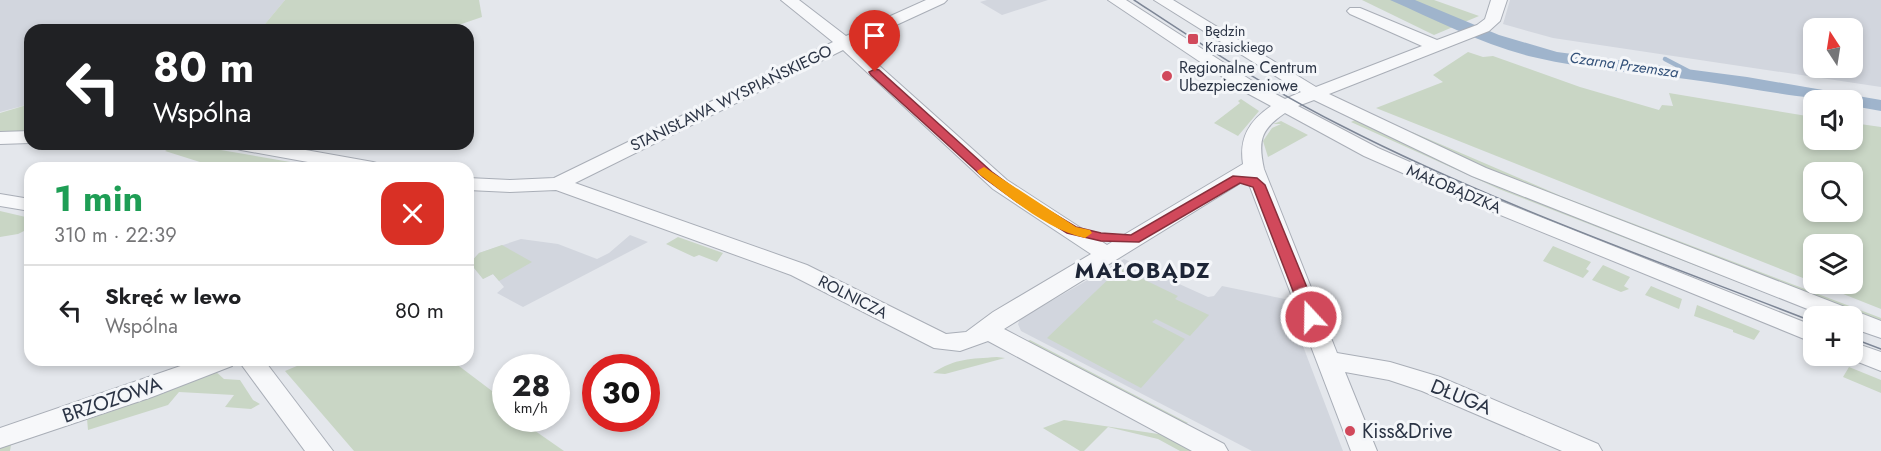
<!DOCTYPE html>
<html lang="pl">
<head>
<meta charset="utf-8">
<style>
	:root { --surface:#fff; --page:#f6f6f6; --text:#202124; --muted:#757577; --line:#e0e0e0 }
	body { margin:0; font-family:Jost,sans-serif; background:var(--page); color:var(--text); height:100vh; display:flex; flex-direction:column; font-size:22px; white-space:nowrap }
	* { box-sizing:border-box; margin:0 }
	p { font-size:20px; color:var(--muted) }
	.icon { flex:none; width:33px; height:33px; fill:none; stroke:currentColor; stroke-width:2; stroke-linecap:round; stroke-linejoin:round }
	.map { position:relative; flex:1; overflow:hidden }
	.sheet { position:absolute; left:24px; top:162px; width:450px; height:204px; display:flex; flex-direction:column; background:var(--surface); border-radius:18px; box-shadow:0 3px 9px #0003 }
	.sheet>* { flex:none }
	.top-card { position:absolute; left:24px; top:24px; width:450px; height:126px; border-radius:18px; box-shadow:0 3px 9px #0003; background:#202124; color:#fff; overflow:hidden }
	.needle { width:39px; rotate:348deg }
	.tools { position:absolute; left:1803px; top:18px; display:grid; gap:12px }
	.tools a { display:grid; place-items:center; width:60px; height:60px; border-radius:12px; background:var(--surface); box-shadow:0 3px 9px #0003; font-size:30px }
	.speed { position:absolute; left:492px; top:354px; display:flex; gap:12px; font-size:30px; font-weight:700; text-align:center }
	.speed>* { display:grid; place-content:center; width:78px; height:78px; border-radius:50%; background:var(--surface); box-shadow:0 3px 9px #0003; line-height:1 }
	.speed small { font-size:15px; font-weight:400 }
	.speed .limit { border:9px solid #d22; background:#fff; color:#111 }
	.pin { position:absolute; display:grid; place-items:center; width:51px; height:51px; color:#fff; margin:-62px -26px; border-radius:50% 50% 50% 0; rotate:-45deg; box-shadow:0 0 6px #0007 }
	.pin .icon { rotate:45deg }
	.me { position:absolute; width:66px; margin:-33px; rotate:339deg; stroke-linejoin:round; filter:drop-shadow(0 0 4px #0008) }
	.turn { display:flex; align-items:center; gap:21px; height:126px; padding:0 30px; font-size:27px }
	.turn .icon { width:78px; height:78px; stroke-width:2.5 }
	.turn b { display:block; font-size:42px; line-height:51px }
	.round { display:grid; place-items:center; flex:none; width:63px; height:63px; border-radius:18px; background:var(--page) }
	.headline { display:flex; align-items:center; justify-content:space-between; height:102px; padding:0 30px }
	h1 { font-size:36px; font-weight:700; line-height:45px; color:#1e9e55 }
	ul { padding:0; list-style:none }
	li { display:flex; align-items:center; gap:18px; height:90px; padding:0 30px; border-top:2px solid var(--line) }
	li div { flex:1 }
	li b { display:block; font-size:22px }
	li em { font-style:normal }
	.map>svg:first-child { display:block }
	.built { fill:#d2d6de; fill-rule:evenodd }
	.green { fill:#c9d6c5; fill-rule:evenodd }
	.water { fill:#9fb4cc }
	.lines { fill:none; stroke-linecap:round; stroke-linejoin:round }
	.stream { stroke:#9fb4cc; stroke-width:4.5 }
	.minor-casing { stroke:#a9aeb7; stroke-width:2 }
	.minor { fill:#f7f8fa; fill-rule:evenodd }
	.tram { stroke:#7d8696; stroke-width:1.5 }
	.route { fill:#d1495b; stroke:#882f3b; stroke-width:1.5 }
	.slow { fill:#f59e0b }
	.poi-dot { fill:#d1495b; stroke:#f4f6f9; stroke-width:2 }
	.labels { text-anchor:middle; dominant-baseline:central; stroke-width:6; stroke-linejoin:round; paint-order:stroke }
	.far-poi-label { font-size:14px; fill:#2b3445; stroke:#f4f6f9; text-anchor:start }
	.far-water-label { font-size:15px; font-style:italic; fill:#34527a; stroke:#f4f6f9 }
	.poi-label { font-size:16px; fill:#2b3445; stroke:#f4f6f9; text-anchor:start }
	.street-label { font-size:16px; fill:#2b3445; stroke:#f4f6f9 }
	.near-street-label { font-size:20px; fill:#2b3445; stroke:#f4f6f9 }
	.near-poi-label { font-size:20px; fill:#2b3445; stroke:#f4f6f9; text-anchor:start }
	.district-label { font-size:22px; font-weight:bold; letter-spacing:1.5px; fill:#1d2536; stroke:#f4f6f9 }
</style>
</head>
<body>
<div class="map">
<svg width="1881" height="451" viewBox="0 0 1881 451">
	<rect width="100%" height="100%" fill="#e4e7ec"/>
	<g class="built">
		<path d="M 0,0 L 285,0 L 260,30 L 30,30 L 30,104 L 0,112 Z"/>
		<path d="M 987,0 L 1048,0 L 1002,15 L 980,2 Z"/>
		<path d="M 1510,0 L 1881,0 L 1881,87 L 1553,38 L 1503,24 ZM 1814,28 L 1852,28 L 1852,68 L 1814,68 Z"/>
		<path d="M 630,235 L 648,242 L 523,307 L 497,293 L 504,287 L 499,281 L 493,274 L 483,279 L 470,263 L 479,253 L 521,239 L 558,244 L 597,259 L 609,253 Z"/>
		<path d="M 1124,259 L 1208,297 L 1214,296 L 1222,286 L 1285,299 L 1343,451 L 1252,451 L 1021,331 L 1018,324 L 1020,319 Z"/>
	</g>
	<g class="green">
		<path d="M 285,0 L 479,0 L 482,17 L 444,30 L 260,30 Z"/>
		<path d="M 1362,0 L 1434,0 L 1479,16 L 1434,35 Z"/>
		<path d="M 1468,52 L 1483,57 L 1493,56 L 1580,87 L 1659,110 L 1662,105 L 1673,106 L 1669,93 L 1813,117 L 1814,140 L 1852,140 L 1853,123 L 1881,127 L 1881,309 L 1818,284 L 1852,284 L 1852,244 L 1814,244 L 1813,282 L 1376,108 L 1443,82 L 1433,75 ZM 1814,172 L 1852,172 L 1852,212 L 1814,212 Z"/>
		<path d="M 1241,99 L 1259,111 L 1238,136 L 1214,123 L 1240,103 L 1238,101 Z"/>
		<path d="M 30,104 L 30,130 L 0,133 L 0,113 Z"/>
		<path d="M 1355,120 L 1530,198 L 1831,316 L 1825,316 L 1499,189 L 1351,122 Z"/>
		<path d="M 1281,121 L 1308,135 L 1268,157 L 1263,141 L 1272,128 L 1281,124 L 1273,124 Z"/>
		<path d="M 1412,132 L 1561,196 L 1881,318 L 1881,323 L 1485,169 L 1409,134 Z"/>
		<path d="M 170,148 L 215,149 L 325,168 L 219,168 L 165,151 Z"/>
		<path d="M 0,211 L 30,218 L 30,228 L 18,234 L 0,237 Z"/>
		<path d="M 678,237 L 723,253 L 717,262 L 699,255 L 694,257 L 666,244 Z"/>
		<path d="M 502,245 L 532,262 L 499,281 L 493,274 L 483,279 L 470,263 L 479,253 Z"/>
		<path d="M 1553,246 L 1591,262 L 1586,269 L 1589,271 L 1583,278 L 1543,261 Z"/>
		<path d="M 1603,265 L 1630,277 L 1624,286 L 1629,289 L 1621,292 L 1592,280 Z"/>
		<path d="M 1120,268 L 1178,296 L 1175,299 L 1209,315 L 1190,336 L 1156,319 L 1152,322 L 1185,339 L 1141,388 L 1047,338 Z"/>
		<path d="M 1651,286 L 1682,299 L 1679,309 L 1645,295 Z"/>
		<path d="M 1697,305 L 1760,331 L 1754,340 L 1733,332 L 1733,330 L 1694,316 Z"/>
		<path d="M 1030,340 L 1188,423 L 1184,425 L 1025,342 Z"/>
		<path d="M 997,357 L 1005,358 L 945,374 L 933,373 C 956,358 970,359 997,357 Z"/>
		<path d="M 311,360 L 451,360 L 496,394 L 505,405 L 506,418 L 518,419 L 564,451 L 354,451 L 285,371 Z"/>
		<path d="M 1849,367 L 1881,380 L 1881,393 L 1843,377 Z"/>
		<path d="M 214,370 L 224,379 L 240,380 L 253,400 L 260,404 L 251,409 L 225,407 L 234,395 L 179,392 L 168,405 L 88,430 L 87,419 L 11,445 L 10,451 L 0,451 L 0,442 Z"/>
		<path d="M 1064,420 L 1165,435 L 1196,451 L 1180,451 L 1158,439 L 1108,427 L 1084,451 L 1080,451 L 1043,428 Z"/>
	</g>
	<path class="water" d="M 1390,0 L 1415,0 L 1499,35 L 1557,52 L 1747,77 L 1881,100 L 1881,111 L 1853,106 L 1852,100 C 1805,100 1756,89 1708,82 C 1650,73 1591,71 1533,57 C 1483,45 1436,20 1390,0 Z"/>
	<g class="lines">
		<path class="stream" d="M 1665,59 L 1688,71"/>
		<g class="minor-casing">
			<g id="minor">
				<path d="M 781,0 L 799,0 L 846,36 L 926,0 L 947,0 L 944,3 L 855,44 L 1007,180 L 1107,245 L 1243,164 C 1239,138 1249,121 1271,106 L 1245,92 L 1108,0 L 1126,0 L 1257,84 L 1285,99 L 1301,92 L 1154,0 L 1173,0 L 1316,87 L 1422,46 L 1350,14 L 1347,11 L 1350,8 L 1360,8 L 1437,40 L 1477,25 L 1485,19 L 1491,0 L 1507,0 L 1500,21 L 1489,31 L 1329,94 L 1486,168 L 1881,321 L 1881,338 L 1852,328 L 1852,316 L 1825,316 L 1472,176 L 1314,100 L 1298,106 L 1378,148 L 1485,195 L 1814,326 L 1814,343 L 1471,203 L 1364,156 L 1285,113 C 1260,130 1258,141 1264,169 L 1337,353 L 1390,362 L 1440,377 L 1598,444 L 1602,451 L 1562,451 L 1422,391 L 1389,380 L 1345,372 L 1377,451 L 1351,451 L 1247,179 L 1004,329 L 1224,444 L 1228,451 L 1192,451 L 988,341 L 960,351 L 934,348 L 791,275 L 556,190 L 510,192 L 468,190 L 468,178 L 510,180 L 554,178 L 833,42 ZM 843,50 L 993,189 L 1091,254 L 993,312 L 966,332 L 946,334 L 807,265 L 575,183 Z"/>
				<path d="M 30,131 L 30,143 L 0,144 L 0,132 Z"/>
				<path d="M 232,144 L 272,144 L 373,162 L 380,164 L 383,168 L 341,168 L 241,150 L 234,148 Z"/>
				<path d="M 0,194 L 30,199 L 30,211 L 0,206 Z"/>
				<path d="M 1852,342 L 1881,352 L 1881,371 L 1843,356 L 1852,356 Z"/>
				<path d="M 198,360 L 235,360 L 232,366 L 152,397 L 0,448 L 0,428 Z"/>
				<path d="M 238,360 L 264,360 L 333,451 L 305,451 Z"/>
			</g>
		</g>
		<use href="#minor" class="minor"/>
		<g class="tram">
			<path d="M 1134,0 C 1201,44 1268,89 1340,125 C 1492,203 1655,260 1814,322"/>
			<path d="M 1852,338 L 1881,349"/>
		</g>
	</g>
	<path class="route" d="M 875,69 L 879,70 L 992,172 L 1026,197 L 1076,227 L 1101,233 L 1131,235 L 1233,176 L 1257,178 L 1265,185 L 1319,317 L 1311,322 L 1303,317 L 1253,187 L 1240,183 L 1139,242 L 1101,241 L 1067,233 L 1017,202 L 983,177 L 871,75 L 869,72 Z"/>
	<path class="slow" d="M 984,167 L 1076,227 L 1090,230 L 1092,233 L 1085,238 C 1046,229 1011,198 979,174 L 977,171 Z"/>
	<g class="poi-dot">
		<rect x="1187" y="33" width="12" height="12" rx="3"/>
		<circle cx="1167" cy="76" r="6"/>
		<circle cx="1350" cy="431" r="6"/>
	</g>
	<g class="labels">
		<g class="far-poi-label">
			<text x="1205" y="31">Będzin<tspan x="1205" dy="16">Krasickiego</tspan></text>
		</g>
		<g class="far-water-label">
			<text transform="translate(1624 65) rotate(8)">Czarna Przemsza</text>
		</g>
		<g class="poi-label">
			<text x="1179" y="67">Regionalne Centrum<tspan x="1179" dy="18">Ubezpieczeniowe</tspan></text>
		</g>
		<g class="street-label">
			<text transform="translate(731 98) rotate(-26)">STANISŁAWA WYSPIAŃSKIEGO</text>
			<text transform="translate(1454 189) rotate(23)">MAŁOBĄDZKA</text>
			<text transform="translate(853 297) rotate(27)">ROLNICZA</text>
		</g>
		<g class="near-street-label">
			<text transform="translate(1461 397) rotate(22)">DŁUGA</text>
			<text transform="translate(112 400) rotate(-19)">BRZOZOWA</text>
		</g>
		<g class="near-poi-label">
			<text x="1362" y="431">Kiss&amp;Drive</text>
		</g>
		<g class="district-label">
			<text x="1143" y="270">MAŁOBĄDZ</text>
		</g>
	</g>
</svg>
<div class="tools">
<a><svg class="needle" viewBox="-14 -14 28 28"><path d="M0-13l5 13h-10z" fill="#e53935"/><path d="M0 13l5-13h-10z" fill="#757577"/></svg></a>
<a><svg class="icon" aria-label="sound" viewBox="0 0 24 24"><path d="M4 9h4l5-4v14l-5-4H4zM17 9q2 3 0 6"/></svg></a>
<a><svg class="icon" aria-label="search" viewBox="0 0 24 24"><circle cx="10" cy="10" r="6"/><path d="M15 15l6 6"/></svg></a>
<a><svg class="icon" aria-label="layers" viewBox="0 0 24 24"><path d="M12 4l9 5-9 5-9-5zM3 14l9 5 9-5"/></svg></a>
<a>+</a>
</div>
<div class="speed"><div>28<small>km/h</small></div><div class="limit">30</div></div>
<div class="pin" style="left:875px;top:72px;background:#d93025"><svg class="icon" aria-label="arrive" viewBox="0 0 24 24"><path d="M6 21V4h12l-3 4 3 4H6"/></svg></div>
<svg class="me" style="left:1311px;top:317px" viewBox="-20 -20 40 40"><circle r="17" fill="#d1495b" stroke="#fff" stroke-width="3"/><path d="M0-11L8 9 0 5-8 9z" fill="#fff"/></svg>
<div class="top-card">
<div class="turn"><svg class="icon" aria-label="left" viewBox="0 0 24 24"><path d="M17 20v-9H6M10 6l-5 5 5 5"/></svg><div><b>80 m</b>Wspólna</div></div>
</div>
<section class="sheet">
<div class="headline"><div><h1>1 min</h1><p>310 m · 22:39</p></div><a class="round" style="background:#d93025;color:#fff"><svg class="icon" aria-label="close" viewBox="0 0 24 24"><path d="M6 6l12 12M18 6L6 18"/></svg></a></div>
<ul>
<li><svg class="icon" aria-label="left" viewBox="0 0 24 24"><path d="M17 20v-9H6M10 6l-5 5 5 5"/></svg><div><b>Skręć w lewo</b><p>Wspólna</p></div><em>80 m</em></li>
</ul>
</section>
</div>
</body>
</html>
